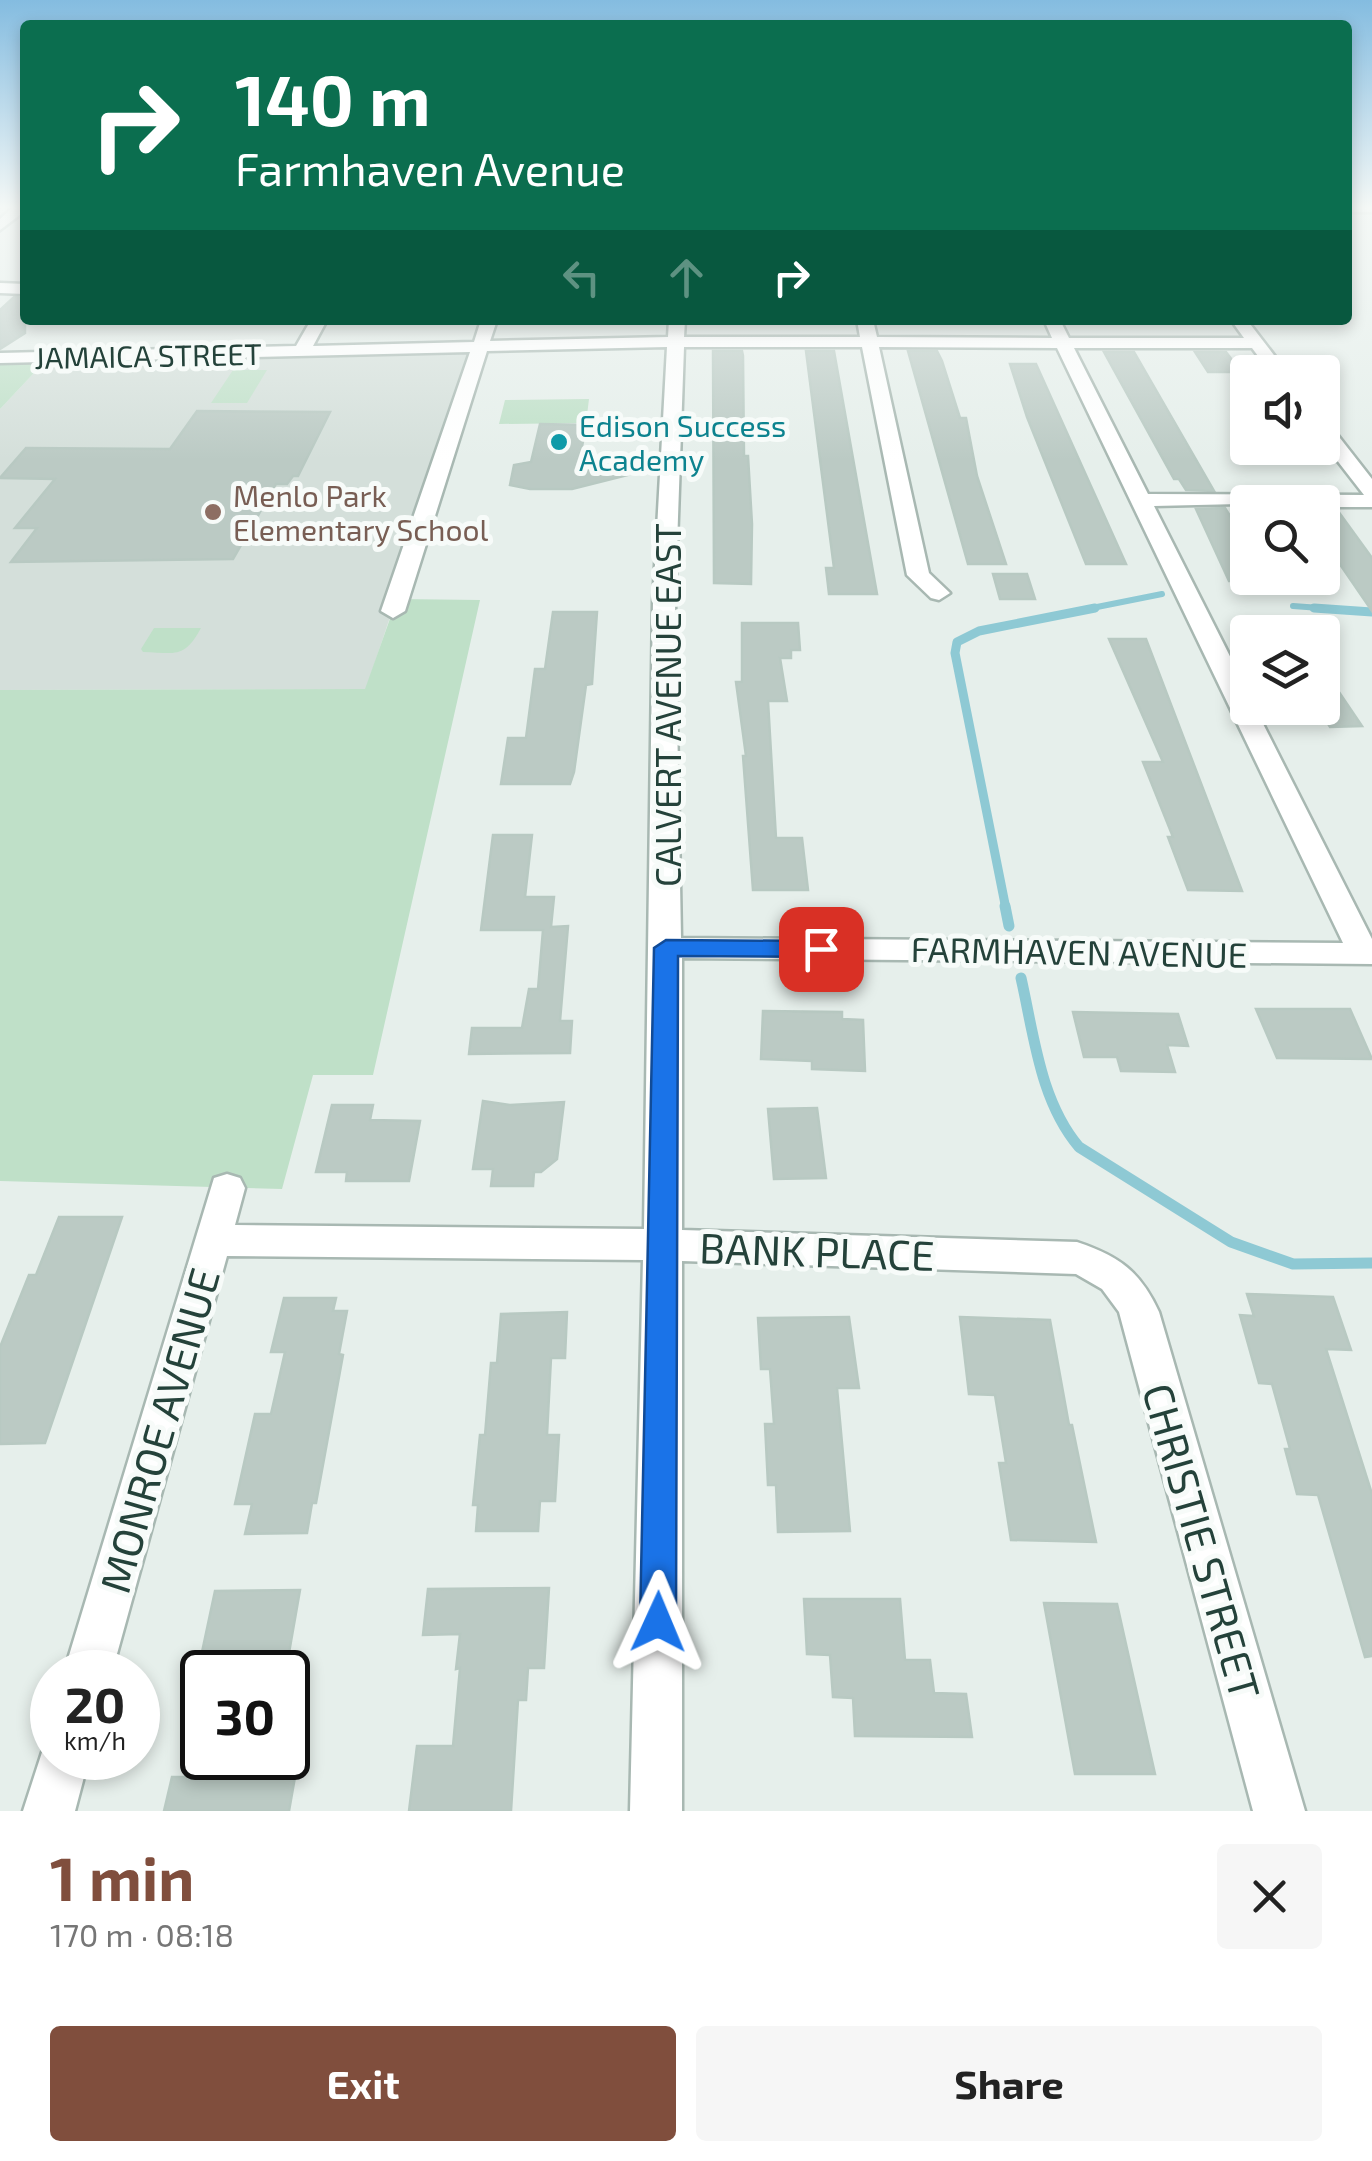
<!DOCTYPE html>
<html lang="en">
<head>
<meta charset="utf-8">
<style>
	:root { --surface:#fff; --page:#f6f6f6; --text:#222; --muted:#767676; --accent:#804e3d }
	body { margin:0; font-family:"Exo 2",sans-serif; background:var(--page); color:var(--text); height:100vh; display:flex; flex-direction:column; font-size:38px; white-space:nowrap }
	* { box-sizing:border-box; margin:0 }
	p { font-size:32px; color:var(--muted) }
	.icon { flex:none; width:55px; height:55px; fill:none; stroke:currentColor; stroke-width:2; stroke-linecap:round; stroke-linejoin:round }
	.map { position:relative; height:1811px; overflow:hidden }
	.details { display:flex; flex-direction:column; background:var(--surface); flex:1 }
	.details>* { flex:none }
	.guide { position:absolute; left:20px; top:20px; width:1332px; height:305px; border-radius:10px; box-shadow:0 5px 15px #0003; background:#0b6e4f; color:#fff; overflow:hidden }
	.controls { position:absolute; left:1230px; top:355px; display:grid; gap:20px }
	.controls a { display:grid; place-items:center; width:110px; height:110px; border-radius:10px; background:var(--surface); box-shadow:0 5px 15px #0003; font-size:50px }
	.speed { position:absolute; left:30px; top:1650px; display:flex; gap:20px; font-size:50px; font-weight:700; text-align:center }
	.speed>* { display:grid; place-content:center; width:130px; height:130px; border-radius:50%; background:var(--surface); box-shadow:0 5px 15px #0003; line-height:1 }
	.speed small { font-size:25px; font-weight:400 }
	.speed .limit { border:5px solid #111; border-radius:15px; background:#fff; color:#111 }
	.pin { position:absolute; display:grid; place-items:center; width:85px; height:85px; color:#fff; margin:-42px; border-radius:20px; box-shadow:0 5px 15px #0006 }
	.me { position:absolute; width:110px; margin:-55px; rotate:1deg; stroke-linejoin:round; filter:drop-shadow(0 0 8px #0008) }
	.turn { display:flex; align-items:center; gap:35px; height:210px; padding:0 50px; font-size:45px }
	.turn .icon { width:130px; height:130px; stroke-width:2.5 }
	.turn b { display:block; font-size:70px; line-height:85px }
	.lanes { display:flex; align-items:center; height:95px; padding:0 50px; background:#0003; justify-content:center; gap:50px; direction:ltr }
	.lanes .off { opacity:.35 }
	.round { display:grid; place-items:center; flex:none; width:105px; height:105px; border-radius:10px; background:var(--page) }
	.headline { display:flex; align-items:center; justify-content:space-between; height:170px; padding:0 50px }
	h1 { font-size:60px; font-weight:700; line-height:75px; color:var(--accent) }
	.primary-button { display:flex; gap:20px; margin-top:auto; padding:20px 50px }
	.primary-button a { flex:1; height:115px; border-radius:10px; background:var(--accent); color:#fff; font-size:40px; font-weight:700; line-height:115px; text-align:center }
	.primary-button a+a { background:var(--page); color:var(--text) }
	.map>svg:first-child { display:block }
	.built { fill:#d4dfda }
	.green { fill:#bfe0c8 }
	.lines { fill:none; stroke-linecap:round; stroke-linejoin:round }
	.stream-far2 { stroke:#8ec9d4; stroke-width:6 }
	.stream-far1 { stroke:#8ec9d4; stroke-width:9 }
	.stream { stroke:#8ec9d4; stroke-width:11 }
	.building { fill:#bbcac4; stroke:#b8c9c2; stroke-width:2.5 }
	.minor-casing { stroke:#a8b8b2; stroke-width:5 }
	.minor { fill:#fff; fill-rule:evenodd }
	.route { fill:#1a73e8; stroke:#114b97; stroke-width:2.5 }
	.culture-dot { fill:#0f9aa8; stroke:#f7fbf9; stroke-width:4 }
	.education-dot { fill:#8d6e63; stroke:#f7fbf9; stroke-width:4 }
	.labels { text-anchor:middle; dominant-baseline:central; stroke-width:10; stroke-linejoin:round; paint-order:stroke }
	.far-street-label { font-size:30px; fill:#24423a; stroke:#f7fbf9 }
	.far-culture-label { font-size:30px; fill:#0d838f; stroke:#f7fbf9; text-anchor:start }
	.far-education-label { font-size:30px; fill:#785e54; stroke:#f7fbf9; text-anchor:start }
	.street-label { font-size:35px; fill:#24423a; stroke:#f7fbf9 }
	.near-street-label { font-size:42px; fill:#24423a; stroke:#f7fbf9 }
</style>
</head>
<body>
<div class="map">
<svg width="1372" height="1811" viewBox="0 0 1372 1811">
	<rect width="100%" height="100%" fill="#e6efeb"/>
	<path class="built" d="M 480,347 L 366,689 L 0,690 L 0,409 L 49,357 Z"/>
	<g class="green">
		<path d="M 49,357 L 0,409 L 0,358 Z"/>
		<path d="M 233,370 L 267,370 L 247,403 L 211,403 Z"/>
		<path d="M 589,399 L 586,423 L 499,424 L 505,400 Z"/>
		<path d="M 397,599 L 480,600 L 373,1075 L 313,1075 L 282,1189 L 0,1181 L 0,690 L 365,689 Z"/>
		<path d="M 154,628 L 201,628 C 184,659 176,653 143,652 L 141,649 Z"/>
	</g>
	<g class="lines">
		<g class="stream-far2">
			<path d="M 1293,606 L 1347,610"/>
			<path d="M 1082,610 L 1162,594"/>
		</g>
		<g class="stream-far1">
			<path d="M 1314,608 L 1372,612"/>
			<path d="M 1006,909 L 955,653 L 957,642 L 979,631 L 1095,608"/>
		</g>
		<g class="stream">
			<path d="M 1005,906 L 1009,926"/>
			<path d="M 1021,978 C 1034,1035 1040,1101 1079,1147 L 1231,1242 L 1293,1264 L 1372,1263"/>
		</g>
	</g>
	<g class="building">
		<path d="M 14,297 L 25,298 L 25,333 L 0,349 L 0,310 Z"/>
		<path d="M 713,351 L 742,351 L 743,356 L 744,456 L 748,456 L 752,524 L 751,584 L 714,583 Z"/>
		<path d="M 806,351 L 834,351 L 877,594 L 829,594 L 826,568 L 834,568 Z"/>
		<path d="M 908,351 L 937,351 L 942,361 L 960,418 L 966,418 L 977,476 L 1006,564 L 968,564 Z"/>
		<path d="M 1104,352 L 1134,352 L 1214,491 L 1186,490 L 1179,479 L 1174,479 Z"/>
		<path d="M 1195,352 L 1226,352 L 1241,372 L 1208,372 Z"/>
		<path d="M 1010,364 L 1036,364 L 1126,564 L 1086,564 L 1027,417 Z"/>
		<path d="M 197,411 L 330,412 L 298,476 L 293,476 L 287,484 L 276,484 L 233,559 L 11,562 L 37,528 L 15,528 L 55,479 L 0,478 L 26,448 L 170,449 Z"/>
		<path d="M 540,424 L 586,425 L 579,463 L 624,476 L 572,489 L 530,489 L 510,485 L 514,465 L 531,462 Z"/>
		<path d="M 1225,508 L 1248,544 L 1248,578 L 1268,578 L 1275,588 L 1240,587 L 1236,581 L 1229,581 L 1196,509 Z"/>
		<path d="M 1322,511 L 1338,511 L 1372,558 L 1372,611 L 1322,538 Z"/>
		<path d="M 993,574 L 1027,574 L 1035,599 L 1000,599 Z"/>
		<path d="M 553,612 L 597,612 L 592,684 L 586,685 L 574,772 L 570,784 L 501,784 L 508,738 L 526,738 L 535,669 L 545,669 Z"/>
		<path d="M 742,623 L 798,623 L 800,650 L 791,650 L 791,658 L 780,658 L 787,701 L 768,701 L 776,838 L 802,838 L 808,890 L 753,890 L 743,756 L 746,756 L 736,682 L 742,682 Z"/>
		<path d="M 1109,639 L 1146,639 L 1242,891 L 1188,890 L 1168,837 L 1173,837 L 1143,762 L 1163,762 Z"/>
		<path d="M 1322,667 L 1362,726 L 1330,727 L 1322,714 Z"/>
		<path d="M 493,835 L 532,835 L 525,897 L 554,897 L 551,927 L 568,926 L 560,1021 L 572,1021 L 570,1053 L 469,1054 L 472,1028 L 522,1028 L 529,989 L 538,989 L 543,930 L 481,930 Z"/>
		<path d="M 1256,1009 L 1350,1009 L 1372,1059 L 1277,1058 Z"/>
		<path d="M 763,1011 L 842,1012 L 842,1019 L 863,1020 L 865,1071 L 812,1069 L 812,1061 L 761,1059 Z"/>
		<path d="M 1073,1012 L 1178,1014 L 1188,1046 L 1167,1045 L 1175,1072 L 1121,1071 L 1117,1057 L 1084,1057 Z"/>
		<path d="M 483,1101 L 510,1105 L 564,1102 L 557,1159 L 541,1172 L 534,1172 L 533,1186 L 491,1186 L 493,1169 L 473,1169 Z"/>
		<path d="M 332,1105 L 373,1105 L 370,1120 L 420,1121 L 409,1181 L 346,1181 L 347,1172 L 316,1172 Z"/>
		<path d="M 817,1108 L 826,1178 L 774,1179 L 768,1109 Z"/>
		<path d="M 59,1217 L 122,1217 L 45,1443 L 0,1444 L 0,1347 L 29,1275 L 36,1275 Z"/>
		<path d="M 1247,1294 L 1333,1297 L 1351,1350 L 1326,1349 L 1372,1494 L 1372,1656 L 1365,1657 L 1318,1495 L 1297,1494 L 1285,1449 L 1290,1449 L 1272,1384 L 1259,1383 L 1240,1315 L 1254,1316 Z"/>
		<path d="M 284,1298 L 336,1298 L 333,1311 L 347,1311 L 339,1354 L 343,1355 L 316,1503 L 312,1503 L 307,1533 L 245,1534 L 252,1504 L 235,1504 L 255,1414 L 271,1414 L 285,1352 L 271,1352 Z"/>
		<path d="M 567,1312 L 565,1358 L 551,1358 L 547,1435 L 559,1435 L 555,1501 L 540,1501 L 538,1531 L 476,1531 L 478,1505 L 473,1505 L 480,1435 L 485,1435 L 491,1363 L 497,1363 L 501,1314 Z"/>
		<path d="M 849,1317 L 859,1388 L 837,1388 L 850,1531 L 778,1532 L 776,1485 L 768,1485 L 765,1424 L 774,1424 L 770,1369 L 761,1369 L 758,1318 Z"/>
		<path d="M 960,1317 L 1050,1320 L 1069,1425 L 1072,1425 L 1096,1542 L 1011,1540 L 999,1463 L 1006,1463 L 995,1395 L 969,1394 Z"/>
		<path d="M 549,1588 L 544,1668 L 528,1668 L 526,1700 L 518,1700 L 511,1811 L 409,1811 L 417,1746 L 453,1746 L 460,1668 L 456,1669 L 460,1634 L 423,1635 L 428,1589 Z"/>
		<path d="M 300,1590 L 286,1670 L 198,1671 L 215,1591 Z"/>
		<path d="M 804,1599 L 900,1599 L 905,1660 L 930,1660 L 934,1693 L 966,1694 L 972,1737 L 855,1736 L 853,1698 L 833,1697 L 830,1655 L 807,1654 Z"/>
		<path d="M 1044,1603 L 1117,1604 L 1155,1774 L 1075,1774 Z"/>
		<path d="M 172,1777 L 295,1777 L 289,1811 L 164,1811 Z"/>
	</g>
	<g class="lines">
		<g class="minor-casing">
			<g id="minor">
				<path d="M 14,206 L 25,206 L 25,211 L 0,230 L 0,219 Z"/>
				<rect x="1348" y="206" width="24" height="6"/>
				<path d="M 0,283 L 25,284 L 25,294 L 0,293 Z"/>
				<path d="M 311,320 L 327,320 L 313,346 L 474,342 L 481,320 L 497,320 L 490,341 L 668,337 L 669,320 L 685,320 L 684,337 L 860,337 L 857,320 L 873,320 L 877,337 L 1052,338 L 1044,320 L 1060,320 L 1069,338 L 1244,338 L 1231,320 L 1247,320 L 1287,372 L 1270,372 L 1252,348 L 1074,348 L 1148,494 L 1364,495 L 1322,441 L 1322,423 L 1329,424 L 1372,479 L 1372,507 L 1322,507 L 1322,502 L 1154,506 L 1248,692 L 1248,708 L 1255,708 L 1372,939 L 1372,964 L 682,958 L 682,1230 L 1077,1242 C 1119,1256 1140,1271 1159,1312 L 1305,1811 L 1253,1811 L 1119,1312 L 1102,1289 L 1076,1274 L 682,1261 L 682,1811 L 630,1811 L 643,1260 L 227,1256 L 112,1672 L 64,1672 L 214,1178 L 227,1174 L 240,1178 L 245,1188 L 235,1225 L 644,1229 L 653,602 L 667,347 L 487,351 L 405,611 L 393,618 L 381,611 L 470,352 L 0,363 L 0,353 L 296,346 ZM 684,347 L 862,347 L 907,575 L 931,598 L 939,600 L 950,593 L 929,573 L 879,347 L 1057,348 L 1343,943 L 681,938 L 675,602 Z"/>
				<path d="M 52,1738 L 52,1758 L 89,1758 L 75,1811 L 23,1811 L 46,1740 Z"/>
			</g>
		</g>
		<use href="#minor" class="minor"/>
	</g>
	<linearGradient id="sky" x2="0" y2="1"><stop stop-color="#84bce0"/><stop offset="0.45" stop-color="#f4f8f6"/><stop offset="1" stop-color="#f4f8f6" stop-opacity="0"/></linearGradient>
	<rect width="1372" height="460" fill="url(#sky)"/>
	<path class="route" d="M 666,940 L 821,941 L 833,949 L 821,957 L 678,956 L 676,1622 L 671,1635 L 658,1640 L 646,1635 L 640,1622 L 654,948 Z"/>
	<circle class="culture-dot" cx="559" cy="442" r="10"/>
	<circle class="education-dot" cx="213" cy="512" r="10"/>
	<g class="labels">
		<g class="far-street-label">
			<text transform="translate(148 355) rotate(-1)">JAMAICA STREET</text>
		</g>
		<g class="far-culture-label">
			<text x="579" y="425">Edison Success<tspan x="579" dy="34">Academy</tspan></text>
		</g>
		<g class="far-education-label">
			<text x="233" y="495">Menlo Park<tspan x="233" dy="34">Elementary School</tspan></text>
		</g>
		<g class="street-label">
			<text transform="translate(667 705) rotate(-90)">CALVERT AVENUE EAST</text>
			<text transform="translate(1079 951) rotate(1)">FARMHAVEN AVENUE</text>
		</g>
		<g class="near-street-label">
			<text transform="translate(817 1250) rotate(2)">BANK PLACE</text>
			<text transform="translate(158 1430) rotate(-74)">MONROE AVENUE</text>
			<text transform="translate(1203 1541) rotate(74)">CHRISTIE STREET</text>
		</g>
	</g>
</svg>
<div class="controls">
<a><svg class="icon" aria-label="sound" viewBox="0 0 24 24"><path d="M4 9h4l5-4v14l-5-4H4zM17 9q2 3 0 6"/></svg></a>
<a><svg class="icon" aria-label="search" viewBox="0 0 24 24"><circle cx="10" cy="10" r="6"/><path d="M15 15l6 6"/></svg></a>
<a><svg class="icon" aria-label="layers" viewBox="0 0 24 24"><path d="M12 4l9 5-9 5-9-5zM3 14l9 5 9-5"/></svg></a>
</div>
<div class="speed"><div>20<small>km/h</small></div><div class="limit">30</div></div>
<div class="pin" style="left:821px;top:949px;background:#d93025"><svg class="icon" aria-label="arrive" viewBox="0 0 24 24"><path d="M6 21V4h12l-3 4 3 4H6"/></svg></div>
<svg class="me" style="left:658px;top:1622px" viewBox="-20 -20 40 40"><path d="M0-17L14 15 0 8-14 15z" fill="#1a73e8" stroke="#fff" stroke-width="4"/></svg>
<div class="guide">
<div class="turn"><svg class="icon" aria-label="right" viewBox="0 0 24 24"><path d="M7 20v-9h11M14 6l5 5-5 5"/></svg><div><b>140 m</b>Farmhaven Avenue</div></div>
<div class="lanes"><svg class="icon off" aria-label="left" viewBox="0 0 24 24"><path d="M17 20v-9H6M10 6l-5 5 5 5"/></svg><svg class="icon off" aria-label="ahead" viewBox="0 0 24 24"><path d="M12 20V5M6 11l6-6 6 6"/></svg><svg class="icon" aria-label="right" viewBox="0 0 24 24"><path d="M7 20v-9h11M14 6l5 5-5 5"/></svg></div>
</div>
</div>
<section class="details">
<div class="headline"><div><h1>1 min</h1><p>170 m · 08:18</p></div><a class="round"><svg class="icon" aria-label="close" viewBox="0 0 24 24"><path d="M6 6l12 12M18 6L6 18"/></svg></a></div>
<div class="primary-button"><a>Exit</a><a>Share</a></div>
</section>
</body>
</html>
